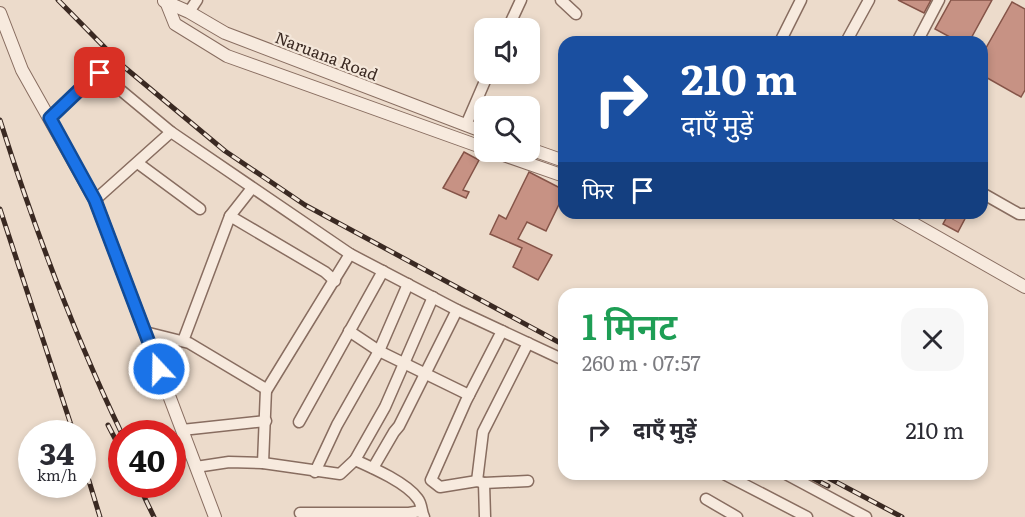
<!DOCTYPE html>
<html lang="hi">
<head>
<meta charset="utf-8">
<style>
	:root { --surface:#fff; --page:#f7f7f7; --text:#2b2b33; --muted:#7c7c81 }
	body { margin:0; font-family:Literata,"Noto Sans Devanagari",serif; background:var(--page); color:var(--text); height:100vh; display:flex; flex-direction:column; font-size:22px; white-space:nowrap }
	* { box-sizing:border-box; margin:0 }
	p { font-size:20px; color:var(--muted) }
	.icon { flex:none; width:33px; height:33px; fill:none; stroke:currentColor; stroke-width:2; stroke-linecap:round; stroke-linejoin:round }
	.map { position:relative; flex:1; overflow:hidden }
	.panel { position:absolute; left:558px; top:288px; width:430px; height:192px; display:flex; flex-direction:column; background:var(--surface); border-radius:18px; box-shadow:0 3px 9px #0003 }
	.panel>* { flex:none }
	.guide { position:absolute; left:558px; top:36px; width:430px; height:183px; border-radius:18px; box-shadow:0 3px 9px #0003; background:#1a4fa0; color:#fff; overflow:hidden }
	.buttons { position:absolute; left:474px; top:18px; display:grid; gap:12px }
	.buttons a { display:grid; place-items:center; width:66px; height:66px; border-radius:12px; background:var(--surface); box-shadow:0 3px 9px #0003; font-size:30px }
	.speed { position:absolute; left:18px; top:420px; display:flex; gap:12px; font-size:30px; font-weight:700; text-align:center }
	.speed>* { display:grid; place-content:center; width:78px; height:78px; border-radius:50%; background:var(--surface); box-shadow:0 3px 9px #0003; line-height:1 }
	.speed small { font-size:15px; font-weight:400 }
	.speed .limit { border:9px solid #d22; background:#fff; color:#111 }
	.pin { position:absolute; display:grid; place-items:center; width:51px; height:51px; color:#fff; margin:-26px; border-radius:12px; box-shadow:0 3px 9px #0006 }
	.me { position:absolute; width:66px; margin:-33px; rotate:339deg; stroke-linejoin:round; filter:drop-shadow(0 0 4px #0008) }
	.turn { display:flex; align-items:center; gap:21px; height:126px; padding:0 24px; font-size:27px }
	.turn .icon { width:78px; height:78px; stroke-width:2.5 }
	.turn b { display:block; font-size:42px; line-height:51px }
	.then { display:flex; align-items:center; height:57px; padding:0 24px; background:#0003; gap:12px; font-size:22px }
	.round { display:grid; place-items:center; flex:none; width:63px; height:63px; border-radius:18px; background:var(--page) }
	.summary { display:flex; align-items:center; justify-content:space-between; height:102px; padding:0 24px }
	h1 { font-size:36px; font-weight:600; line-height:45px; color:#1e9e55 }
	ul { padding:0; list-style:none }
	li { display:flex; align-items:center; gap:18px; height:78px; padding:0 24px }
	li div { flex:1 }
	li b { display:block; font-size:22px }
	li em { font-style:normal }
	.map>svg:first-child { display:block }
	.building { fill:#c79284; stroke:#855448; stroke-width:1.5 }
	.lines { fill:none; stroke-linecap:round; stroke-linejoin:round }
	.minor-casing { stroke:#886d60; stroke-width:13 }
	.tertiary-casing { stroke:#886d60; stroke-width:14 }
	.minor { stroke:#f7eade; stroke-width:10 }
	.tertiary { stroke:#f7eade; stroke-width:12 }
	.rail-casing { stroke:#3a2922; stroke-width:5 }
	.rail { stroke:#f4e7da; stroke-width:3; stroke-dasharray:9; stroke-linecap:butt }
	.route-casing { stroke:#114b97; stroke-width:15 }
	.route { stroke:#1a73e8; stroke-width:10 }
	.labels { text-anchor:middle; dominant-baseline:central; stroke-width:4.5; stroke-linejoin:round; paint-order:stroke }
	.street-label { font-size:16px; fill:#3a2922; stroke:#f4e7da }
</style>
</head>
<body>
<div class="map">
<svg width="1025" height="517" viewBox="0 0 1025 517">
	<rect width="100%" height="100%" fill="#ecdbcb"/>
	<g class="building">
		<path d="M 898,0 L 931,0 L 924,13 Z"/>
		<path d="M 951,0 L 992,0 L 969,42 L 959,42 L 935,29 Z"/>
		<path d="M 1012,2 L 1025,9 L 1025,90 L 1021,97 L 982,75 L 982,55 Z"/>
		<path d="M 464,152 L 479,160 L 463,190 L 469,192 L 466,198 L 443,188 Z"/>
		<path d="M 529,172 L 564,190 L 564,194 L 546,231 L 527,222 L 518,239 L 552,255 L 538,280 L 513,267 L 522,248 L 490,234 L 499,215 L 506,219 Z"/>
		<path d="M 949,213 L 968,213 L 958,232 L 943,224 Z"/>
	</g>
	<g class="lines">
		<g class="minor-casing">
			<g id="minor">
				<path d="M 561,0 L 576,14"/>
				<path d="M 189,12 L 197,0"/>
				<path d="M 508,28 L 521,0"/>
				<path d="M 780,42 L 801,0"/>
				<path d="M 846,42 L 869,0"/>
				<path d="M 917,42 L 939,0"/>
				<path d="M 50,118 L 95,75 L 100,73 L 171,132 L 350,254 L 457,310 L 564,360"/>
				<path d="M 466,125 L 488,74"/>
				<path d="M 139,164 L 200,209"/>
				<path d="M 982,193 L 1019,214 L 1025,214"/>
				<path d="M 95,200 L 171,132"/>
				<path d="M 230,216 L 252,188"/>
				<path d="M 349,331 L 379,351 L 469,395"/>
				<path d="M 145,332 L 189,343 L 266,389 L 263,463"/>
				<path d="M 183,341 L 230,216 L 325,272 L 335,281"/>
				<path d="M 266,391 L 350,254"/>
				<path d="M 299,422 L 383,271"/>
				<path d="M 182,430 L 266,421"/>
				<path d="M 355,460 L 385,407 L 433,297"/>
				<path d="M 196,467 L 229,462 L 263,463 L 340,474 L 355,460 C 373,468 407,483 418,499 C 422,504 421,511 424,517"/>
				<path d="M 373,468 L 394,432 L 399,426 L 457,310"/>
				<path d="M 315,472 L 337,425 L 379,351 L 408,284"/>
				<path d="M 724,474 L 807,517"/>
				<path d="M 786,474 L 866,517"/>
				<path d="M 477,481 L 483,432 L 528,343"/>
				<path d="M 484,483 L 528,481"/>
				<path d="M 706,499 L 737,517"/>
				<path d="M 300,513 L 409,513 L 421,511"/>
				<path d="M 485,517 L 484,483 L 477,481 L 440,487 L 431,480 L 466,401 L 502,331"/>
			</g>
		</g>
		<g class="tertiary-casing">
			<g id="tertiary">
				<path d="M 164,1 L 189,12 L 225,33 L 484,132"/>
				<path d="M 167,4 L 175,24 L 227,56 L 484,148"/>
				<path d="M 0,13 L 22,70 L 95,200 L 215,517"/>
				<path d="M 530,149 L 564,161"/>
				<path d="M 495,152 L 564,176"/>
				<path d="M 895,213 L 1025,287"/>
			</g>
		</g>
		<use href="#minor" class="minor"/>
		<use href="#tertiary" class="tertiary"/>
		<g class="rail-casing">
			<g id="rail">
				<path d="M 58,0 L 123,66 L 225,151 L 305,205 L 564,345"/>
				<path d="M 0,120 C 34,227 73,332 122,434"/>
				<path d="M 0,209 L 74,434"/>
				<path d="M 108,425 L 122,452"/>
				<path d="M 82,458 L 100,517"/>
				<path d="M 805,474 L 828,486"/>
				<path d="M 821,474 L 902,517"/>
				<path d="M 138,484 L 154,517"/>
			</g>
		</g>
		<use href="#rail" class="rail"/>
	</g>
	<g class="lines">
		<g class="route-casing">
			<path id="route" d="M 100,73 L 95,75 L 50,118 L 95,200 L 159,369"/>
		</g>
		<use href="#route" class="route"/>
	</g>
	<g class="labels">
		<g class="street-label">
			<text transform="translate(327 55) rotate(21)">Naruana Road</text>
		</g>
	</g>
</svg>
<div class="buttons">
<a><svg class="icon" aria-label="sound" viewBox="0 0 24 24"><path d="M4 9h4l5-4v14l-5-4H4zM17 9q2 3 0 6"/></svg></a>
<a><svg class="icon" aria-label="search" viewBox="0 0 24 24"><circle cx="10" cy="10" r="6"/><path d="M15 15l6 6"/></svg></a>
</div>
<div class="speed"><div>34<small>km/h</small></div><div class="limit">40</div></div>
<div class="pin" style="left:100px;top:73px;background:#d93025"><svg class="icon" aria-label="arrive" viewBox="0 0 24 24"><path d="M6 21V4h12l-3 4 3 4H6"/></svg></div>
<svg class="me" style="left:159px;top:369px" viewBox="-20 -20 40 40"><circle r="17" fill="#1a73e8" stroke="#fff" stroke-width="3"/><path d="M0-11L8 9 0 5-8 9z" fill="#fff"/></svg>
<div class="guide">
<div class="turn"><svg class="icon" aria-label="right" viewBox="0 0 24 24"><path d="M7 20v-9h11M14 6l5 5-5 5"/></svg><div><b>210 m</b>दाएँ मुड़ें</div></div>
<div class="then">फिर<svg class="icon" aria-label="arrive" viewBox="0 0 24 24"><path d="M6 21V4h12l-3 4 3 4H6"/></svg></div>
</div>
<section class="panel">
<div class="summary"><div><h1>1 मिनट</h1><p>260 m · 07:57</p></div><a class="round"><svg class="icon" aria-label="close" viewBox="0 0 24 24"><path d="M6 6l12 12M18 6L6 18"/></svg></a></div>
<ul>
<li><svg class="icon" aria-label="right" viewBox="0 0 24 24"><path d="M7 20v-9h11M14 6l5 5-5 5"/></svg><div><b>दाएँ मुड़ें</b></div><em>210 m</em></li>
</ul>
</section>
</div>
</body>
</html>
